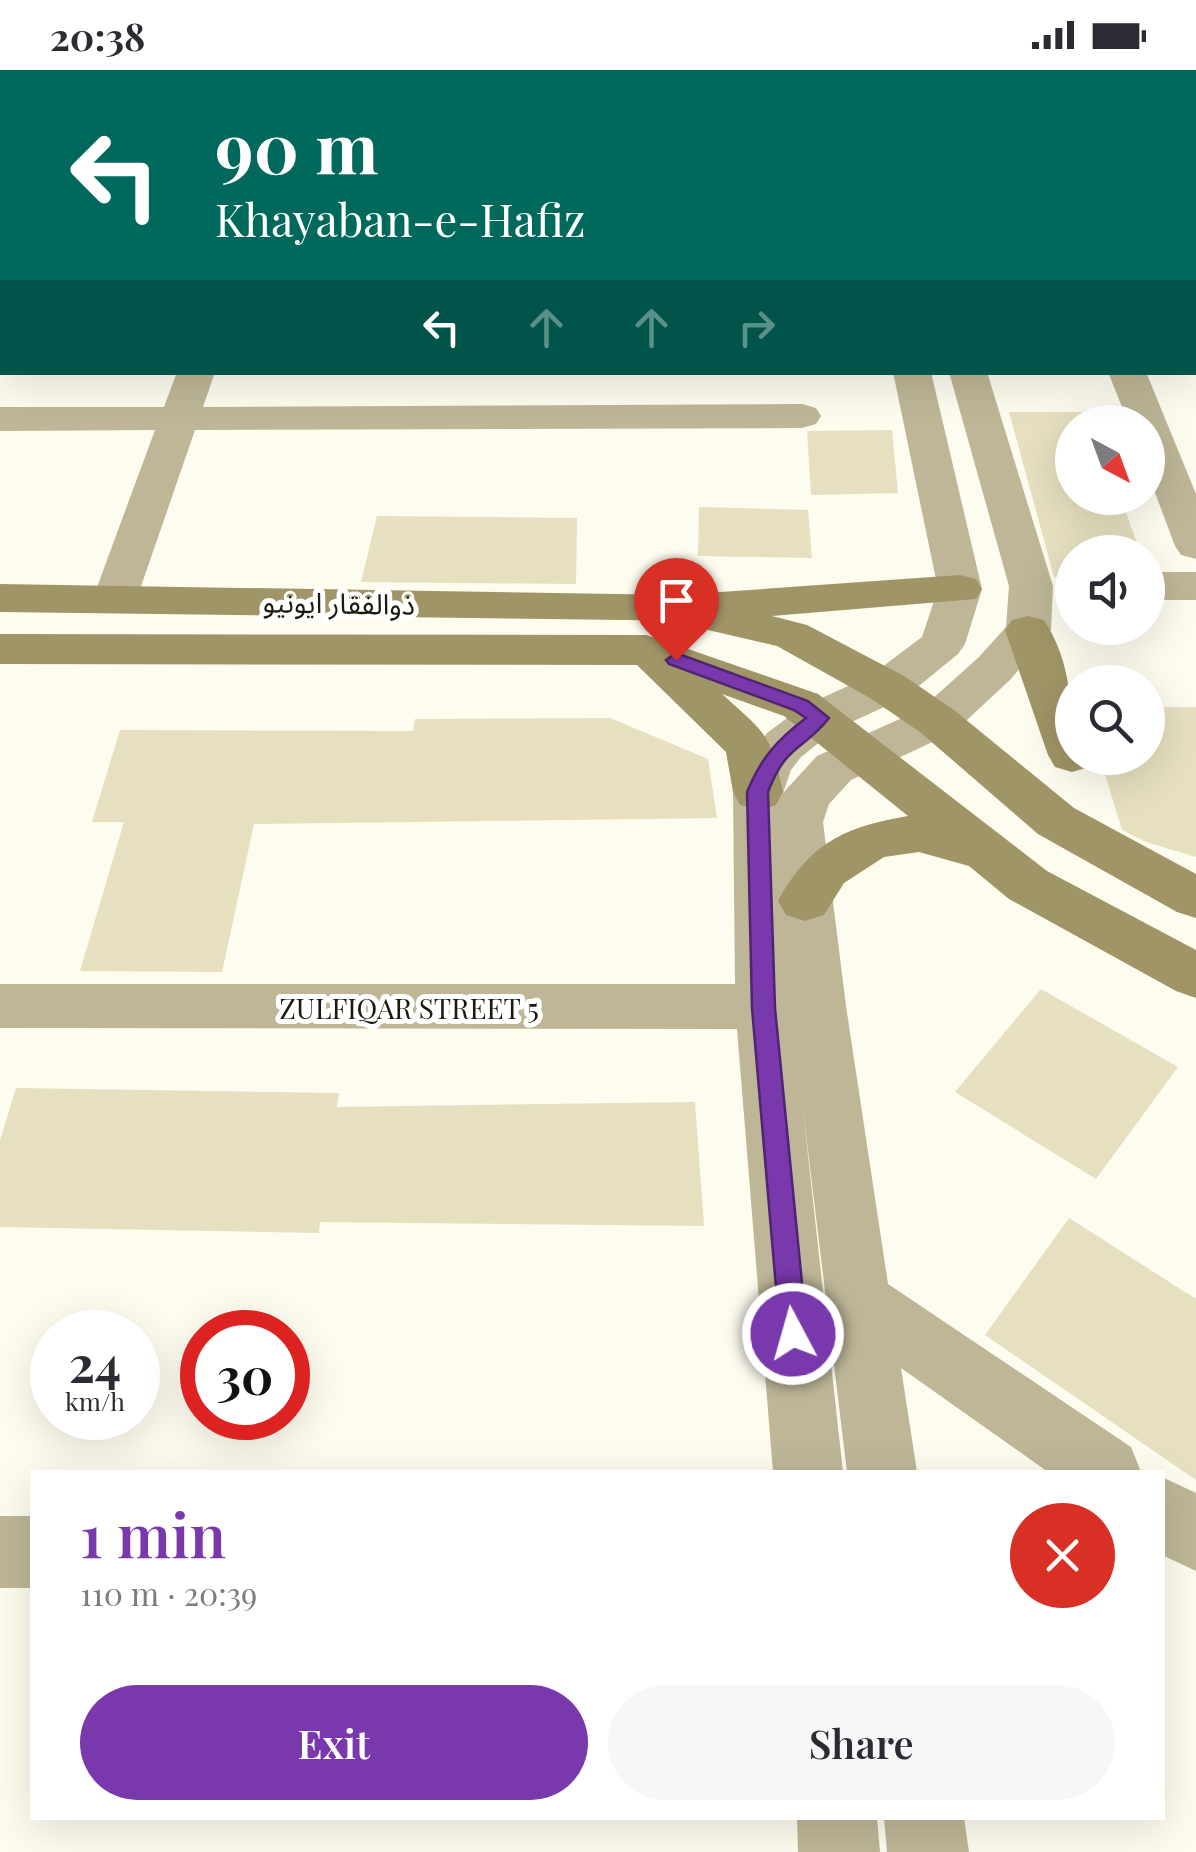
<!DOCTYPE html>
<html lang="en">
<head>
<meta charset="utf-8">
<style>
	:root { --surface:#fff; --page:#f7f7f7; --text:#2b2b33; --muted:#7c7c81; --accent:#7938ac }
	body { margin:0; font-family:"Playfair Display","Noto Sans Arabic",serif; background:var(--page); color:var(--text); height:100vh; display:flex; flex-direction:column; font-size:38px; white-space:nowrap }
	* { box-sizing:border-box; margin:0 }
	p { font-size:32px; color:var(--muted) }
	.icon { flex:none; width:55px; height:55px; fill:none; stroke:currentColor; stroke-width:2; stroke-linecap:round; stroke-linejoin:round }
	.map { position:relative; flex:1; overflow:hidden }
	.details { position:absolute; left:30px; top:1400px; width:1135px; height:350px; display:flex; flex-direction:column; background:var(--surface); border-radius:0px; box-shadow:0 10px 40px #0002 }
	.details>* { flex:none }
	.top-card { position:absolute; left:0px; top:0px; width:1198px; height:305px; box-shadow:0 10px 40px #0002; background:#00695c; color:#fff; overflow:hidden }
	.needle { width:65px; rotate:139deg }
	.fabs { position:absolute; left:1055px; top:335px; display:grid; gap:20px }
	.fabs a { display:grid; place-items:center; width:110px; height:110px; border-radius:50%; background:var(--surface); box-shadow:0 10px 40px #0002; font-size:50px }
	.speed { position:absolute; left:30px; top:1240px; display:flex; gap:20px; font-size:50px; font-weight:700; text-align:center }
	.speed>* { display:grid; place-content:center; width:130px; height:130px; border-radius:50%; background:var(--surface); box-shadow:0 10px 40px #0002; line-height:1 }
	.speed small { font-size:25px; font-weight:400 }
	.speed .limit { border:15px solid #d22; background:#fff; color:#111 }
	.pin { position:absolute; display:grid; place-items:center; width:85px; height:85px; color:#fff; margin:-102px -42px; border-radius:50% 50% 50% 0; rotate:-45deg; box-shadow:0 0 10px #0007 }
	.pin .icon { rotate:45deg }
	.me { position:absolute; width:110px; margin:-55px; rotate:354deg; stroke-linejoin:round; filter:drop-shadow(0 0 8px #0008) }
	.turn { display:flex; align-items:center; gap:35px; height:210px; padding:0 50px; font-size:45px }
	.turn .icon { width:130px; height:130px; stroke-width:2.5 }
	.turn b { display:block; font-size:70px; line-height:85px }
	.lanes { display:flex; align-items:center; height:95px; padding:0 50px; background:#0003; justify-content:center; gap:50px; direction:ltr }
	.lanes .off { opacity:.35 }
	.round { display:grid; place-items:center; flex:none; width:105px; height:105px; border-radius:52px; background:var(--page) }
	.summary { display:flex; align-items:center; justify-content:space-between; height:170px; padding:0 50px }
	h1 { font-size:60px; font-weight:600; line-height:75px; color:var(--accent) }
	.cta { display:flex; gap:20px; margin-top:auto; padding:20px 50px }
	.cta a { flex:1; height:115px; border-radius:60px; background:var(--accent); color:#fff; font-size:40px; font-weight:600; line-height:115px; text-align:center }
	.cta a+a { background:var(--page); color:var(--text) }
	.status { display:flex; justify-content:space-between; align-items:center; height:70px; padding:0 50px; background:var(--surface); direction:ltr }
	.status svg { height:28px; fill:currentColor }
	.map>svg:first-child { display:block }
	.building { fill:#e6dfc0 }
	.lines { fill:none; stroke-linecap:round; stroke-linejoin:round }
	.street { fill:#beb697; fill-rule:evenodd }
	.secondary { fill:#a09566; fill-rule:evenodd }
	.route { fill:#7938ac; stroke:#4f2470; stroke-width:2.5 }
	.labels { text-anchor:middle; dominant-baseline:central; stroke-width:10; stroke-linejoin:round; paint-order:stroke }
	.street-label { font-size:28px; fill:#1c190e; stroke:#fff }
</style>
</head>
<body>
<div class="status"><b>20:38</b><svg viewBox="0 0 49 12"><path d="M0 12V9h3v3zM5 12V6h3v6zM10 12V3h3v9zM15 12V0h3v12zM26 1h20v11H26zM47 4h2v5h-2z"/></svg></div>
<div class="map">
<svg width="1196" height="1782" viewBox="0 0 1196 1782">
	<rect width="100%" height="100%" fill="#fefbef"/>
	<g class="building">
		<path d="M 1009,342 L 1093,342 L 1096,352 L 1072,352 L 1072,428 L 1121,428 L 1140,482 L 1072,482 L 1072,507 L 1054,507 Z"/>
		<path d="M 892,360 L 898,423 L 811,425 L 807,361 Z"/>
		<path d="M 699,437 L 808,440 L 812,488 L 698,486 Z"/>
		<path d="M 377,446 L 577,448 L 576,514 L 361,512 Z"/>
		<path d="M 1148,637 L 1196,637 L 1196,787 L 1146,772 L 1122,760 L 1100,688 L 1148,688 Z"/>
		<path d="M 610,648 L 708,689 L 717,748 L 254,754 L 222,902 L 80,901 L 124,752 L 92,752 L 120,660 L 413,661 L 415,649 Z"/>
		<path d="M 1041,919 L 1178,997 L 1096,1109 L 955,1022 Z"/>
		<path d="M 16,1018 L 339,1023 L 337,1037 L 695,1032 L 704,1156 L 320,1152 L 319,1163 L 0,1157 L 0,1070 Z"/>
		<path d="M 1069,1148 L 1196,1229 L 1196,1410 L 985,1265 Z"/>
	</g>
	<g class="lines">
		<g class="street">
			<path d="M 863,0 L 891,0 L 892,2 L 864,2 Z"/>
			<path d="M 992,0 L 1020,0 L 1021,2 L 993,2 Z"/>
			<rect x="0" y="18" width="2" height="18"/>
			<rect x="1195" y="92" width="1" height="20"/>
			<rect x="0" y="105" width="2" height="20"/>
			<path d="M 0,213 L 2,214 L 2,235 L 0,235 Z"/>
			<path d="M 177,302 L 215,302 L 203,337 L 802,334 L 816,338 L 821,346 L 816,354 L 802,358 L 195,360 L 137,528 L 131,538 L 115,542 L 99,538 L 93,528 L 155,360 L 0,361 L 0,337 L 164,337 Z"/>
			<path d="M 893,302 L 931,302 L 982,519 L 965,574 L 958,584 L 904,628 L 836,659 L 801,687 L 791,700 L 783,723 L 817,686 L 920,640 L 979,587 L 1006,557 L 1009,516 L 949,302 L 987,302 L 1053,516 L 1051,560 L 1011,609 L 954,662 L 851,710 L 829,734 L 823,752 L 846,936 L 888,1214 L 1131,1377 L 1141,1402 L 1048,1402 L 901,1298 L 917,1402 L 847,1402 L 803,1040 L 843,1402 L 773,1402 L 737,959 L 0,958 L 0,914 L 735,914 L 733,722 L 743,695 L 767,663 L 802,637 L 870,606 L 922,567 L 938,519 Z"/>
			<path d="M 1108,302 L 1146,302 L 1196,424 L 1196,489 L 1181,485 L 1175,476 L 1148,404 L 1148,352 L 1128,352 Z"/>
			<rect x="1148" y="502" width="48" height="28"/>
			<path d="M 1162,1407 L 1196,1423 L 1196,1501 L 1162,1485 Z"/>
			<rect x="0" y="1446" width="32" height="72"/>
			<path d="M 797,1748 L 877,1748 L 880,1782 L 798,1782 Z"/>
			<path d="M 884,1748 L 964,1748 L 969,1782 L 887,1782 Z"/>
		</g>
		<g class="secondary">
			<path d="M 960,505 L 976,509 L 982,519 L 976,529 L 772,546 L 807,555 L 904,606 L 954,640 L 1074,738 L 1196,804 L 1196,848 L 1177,842 L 1038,764 L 920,662 L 870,628 L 777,576 L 708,560 L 702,551 L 0,542 L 0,514 L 678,525 Z"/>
			<path d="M 1028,546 L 1044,550 C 1072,593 1072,638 1072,688 L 1095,688 L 1089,697 L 1072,702 L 1055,697 L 1048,685 L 1005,560 L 1012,550 Z"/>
			<path d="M 0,564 L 646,565 L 662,570 L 818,624 L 1047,801 L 1196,880 L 1196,928 L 1176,921 L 1009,829 L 969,796 L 919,782 L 884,787 L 844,813 L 824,845 L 805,851 L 786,845 L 778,831 C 810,773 844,757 908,746 L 784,646 L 722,624 C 766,664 770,662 783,722 L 776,735 L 758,740 L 740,735 L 733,722 L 726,682 L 637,595 L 0,594 Z"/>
		</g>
	</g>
	<path class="route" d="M 676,583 L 808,631 L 829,648 C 803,681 786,674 768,722 L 775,938 L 807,1264 L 803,1273 L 793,1276 L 784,1273 L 780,1264 L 752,938 L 747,722 C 761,688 777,670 806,648 L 794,640 L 669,594 L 666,590 Z"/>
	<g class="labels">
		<g class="street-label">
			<text transform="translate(339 532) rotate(1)">ذوالفقار ایونیو</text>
			<text x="409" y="937">ZULFIQAR STREET 5</text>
		</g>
	</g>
</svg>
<div class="fabs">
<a><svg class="needle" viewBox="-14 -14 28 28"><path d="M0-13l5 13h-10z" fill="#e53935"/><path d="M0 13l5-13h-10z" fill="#7c7c81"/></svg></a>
<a><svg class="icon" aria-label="sound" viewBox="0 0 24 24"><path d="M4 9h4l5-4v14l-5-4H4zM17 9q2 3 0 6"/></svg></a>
<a><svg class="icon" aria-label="search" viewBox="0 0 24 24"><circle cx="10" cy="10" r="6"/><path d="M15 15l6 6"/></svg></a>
</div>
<div class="speed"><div>24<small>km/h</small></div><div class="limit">30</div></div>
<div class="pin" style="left:676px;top:590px;background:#d93025"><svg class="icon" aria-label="arrive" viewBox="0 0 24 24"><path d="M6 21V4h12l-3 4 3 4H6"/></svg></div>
<svg class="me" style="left:793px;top:1264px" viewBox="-20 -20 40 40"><circle r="17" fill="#7938ac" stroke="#fff" stroke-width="3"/><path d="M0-11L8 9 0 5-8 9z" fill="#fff"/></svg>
<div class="top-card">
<div class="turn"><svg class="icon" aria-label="left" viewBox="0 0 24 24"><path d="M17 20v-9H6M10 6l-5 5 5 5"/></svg><div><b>90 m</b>Khayaban-e-Hafiz</div></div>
<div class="lanes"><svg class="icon" aria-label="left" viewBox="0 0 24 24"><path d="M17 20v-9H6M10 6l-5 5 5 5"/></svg><svg class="icon off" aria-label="ahead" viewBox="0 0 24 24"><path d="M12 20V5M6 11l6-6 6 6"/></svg><svg class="icon off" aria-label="ahead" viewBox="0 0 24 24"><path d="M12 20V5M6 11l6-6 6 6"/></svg><svg class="icon off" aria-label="right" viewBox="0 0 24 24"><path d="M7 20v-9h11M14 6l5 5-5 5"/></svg></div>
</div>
<section class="details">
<div class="summary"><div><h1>1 min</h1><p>110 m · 20:39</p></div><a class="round" style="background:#d93025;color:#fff"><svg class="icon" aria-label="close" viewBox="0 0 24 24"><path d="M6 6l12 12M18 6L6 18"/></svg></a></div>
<div class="cta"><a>Exit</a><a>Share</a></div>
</section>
</div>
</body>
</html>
